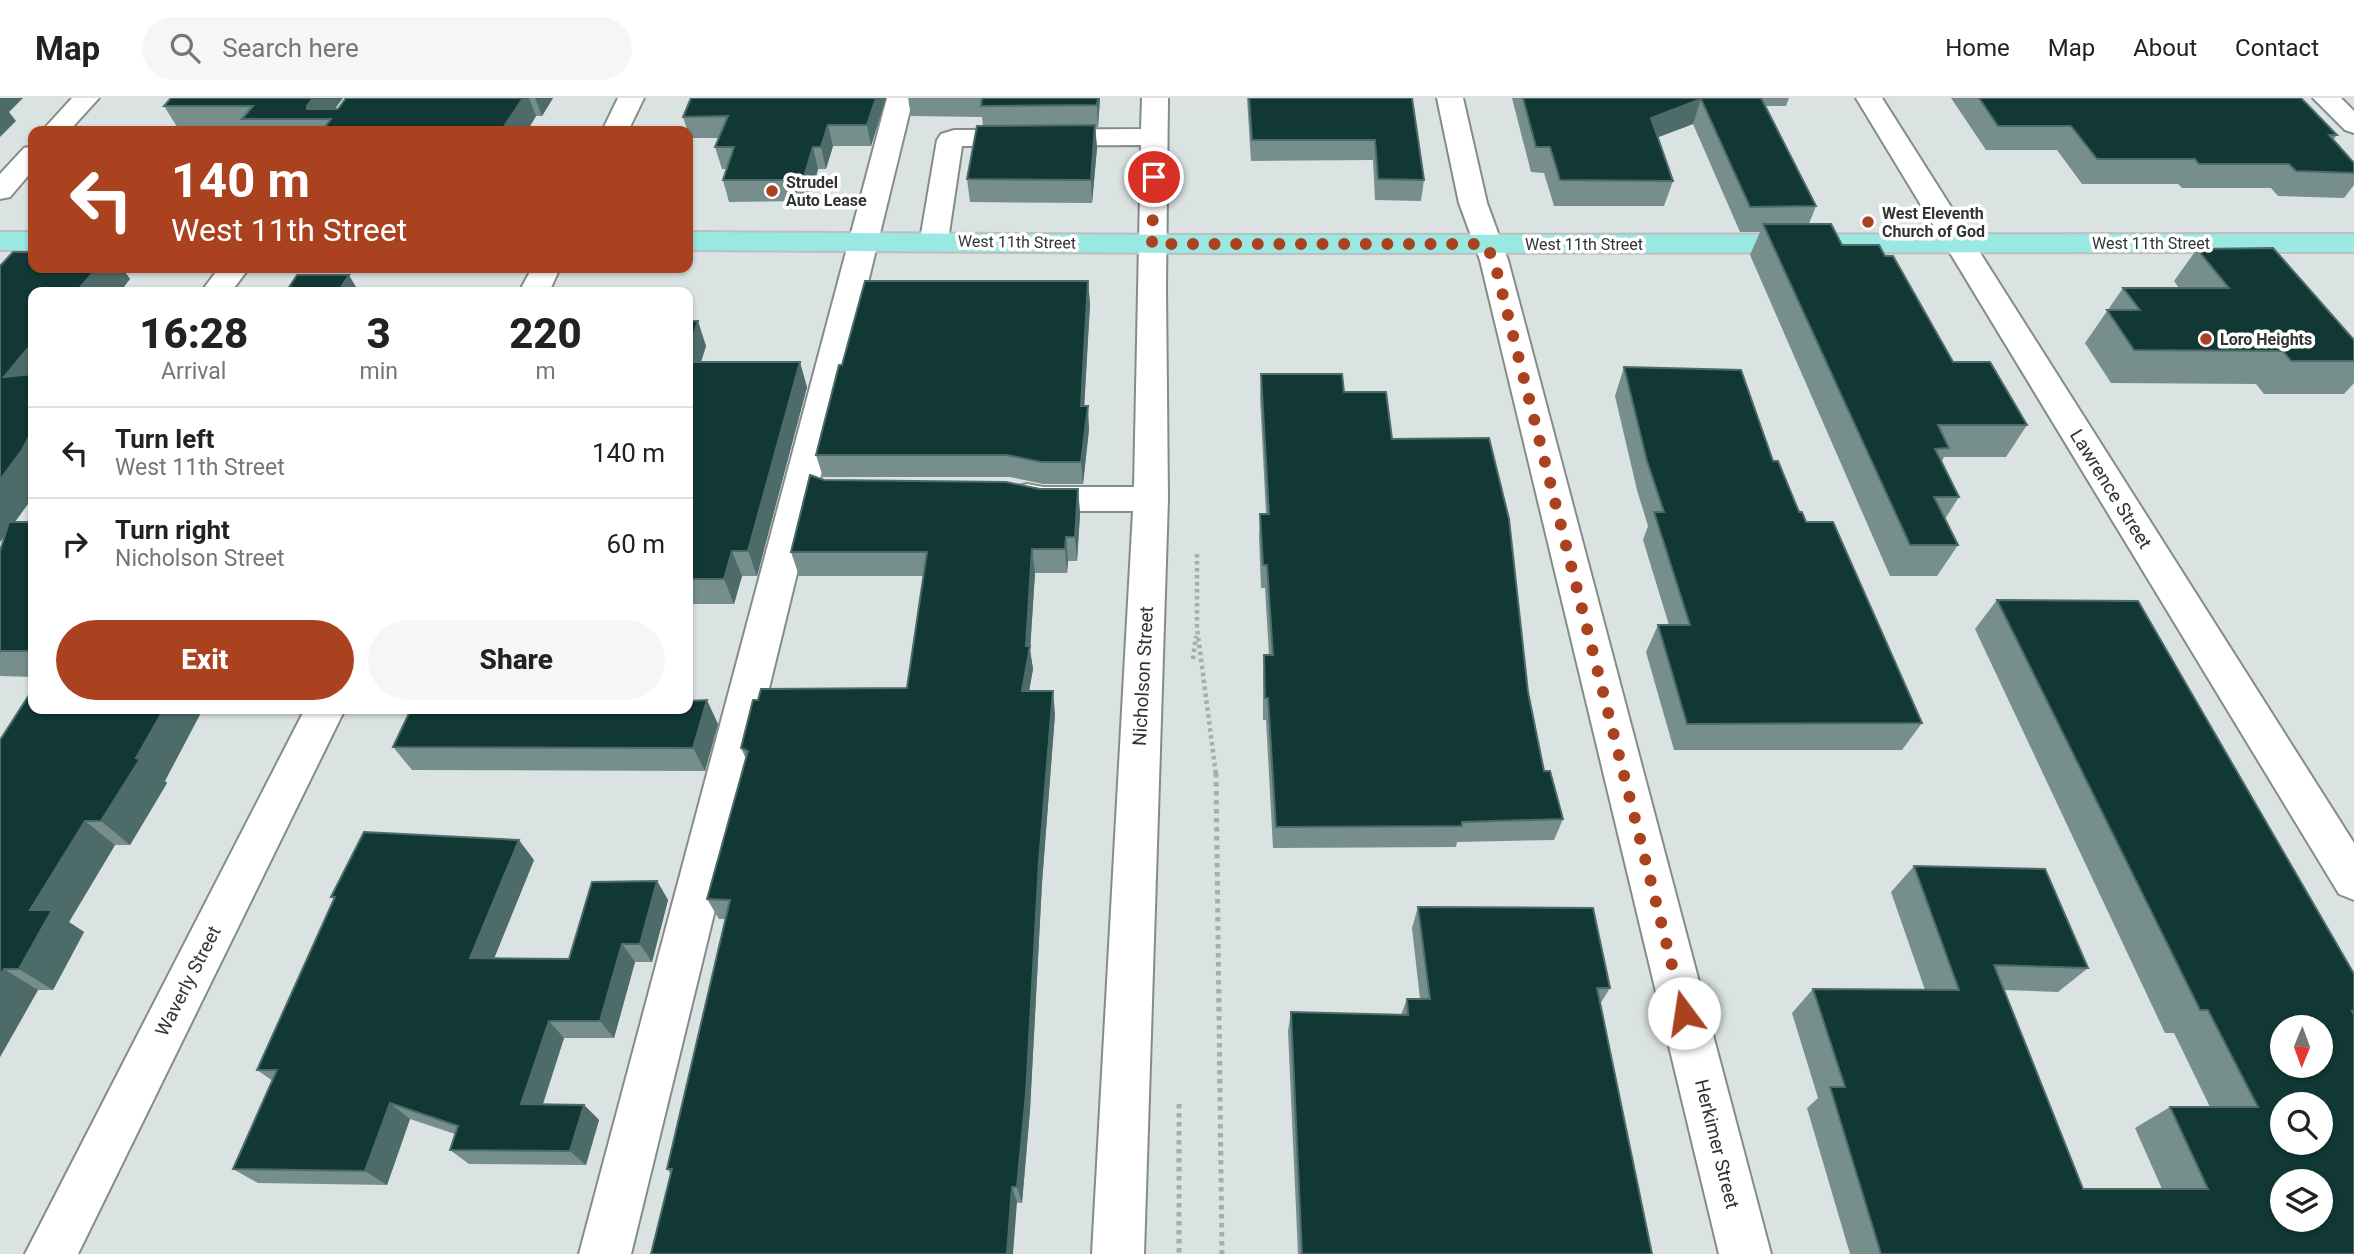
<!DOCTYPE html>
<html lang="en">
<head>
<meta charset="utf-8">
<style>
	:root { --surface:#fff; --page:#f6f6f6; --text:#222; --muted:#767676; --line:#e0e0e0; --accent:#aa4220 }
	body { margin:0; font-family:Roboto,sans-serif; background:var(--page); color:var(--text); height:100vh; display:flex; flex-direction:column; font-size:26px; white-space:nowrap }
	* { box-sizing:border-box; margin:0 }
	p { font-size:23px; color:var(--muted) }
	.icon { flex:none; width:38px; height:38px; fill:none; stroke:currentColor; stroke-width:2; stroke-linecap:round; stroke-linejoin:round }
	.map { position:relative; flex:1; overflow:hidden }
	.details { position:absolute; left:28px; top:189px; width:665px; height:427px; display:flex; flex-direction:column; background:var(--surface); border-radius:14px; box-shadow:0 2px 5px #0004 }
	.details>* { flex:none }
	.banner { position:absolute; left:28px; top:28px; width:665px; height:147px; border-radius:14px; box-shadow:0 2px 5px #0004; background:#aa4220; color:#fff; overflow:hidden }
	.needle { width:46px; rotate:181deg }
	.fabs { position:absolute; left:2270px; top:917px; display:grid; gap:14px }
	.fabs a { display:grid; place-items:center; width:63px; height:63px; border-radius:50%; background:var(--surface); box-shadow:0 2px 5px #0004; font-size:35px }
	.pin { position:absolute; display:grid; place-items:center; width:60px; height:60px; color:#fff; margin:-30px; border:4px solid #fff; border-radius:50%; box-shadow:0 2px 7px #0007 }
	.me { position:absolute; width:77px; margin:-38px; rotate:346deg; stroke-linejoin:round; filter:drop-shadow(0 0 5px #0008) }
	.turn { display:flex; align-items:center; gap:24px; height:147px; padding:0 28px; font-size:32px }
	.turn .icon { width:91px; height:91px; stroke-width:2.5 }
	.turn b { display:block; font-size:49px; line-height:60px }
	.eta { display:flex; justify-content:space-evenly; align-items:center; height:119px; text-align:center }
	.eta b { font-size:42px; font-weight:800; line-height:49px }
	.cta { display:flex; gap:14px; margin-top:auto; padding:14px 28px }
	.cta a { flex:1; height:80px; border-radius:42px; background:var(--accent); color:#fff; font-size:28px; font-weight:800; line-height:80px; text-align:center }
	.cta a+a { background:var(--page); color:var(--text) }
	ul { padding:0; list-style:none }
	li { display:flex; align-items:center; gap:21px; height:91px; padding:0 28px; border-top:2px solid var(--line) }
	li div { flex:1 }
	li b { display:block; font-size:26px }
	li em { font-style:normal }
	header { display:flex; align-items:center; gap:42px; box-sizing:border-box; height:98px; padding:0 35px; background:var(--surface); border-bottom:2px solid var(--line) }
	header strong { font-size:33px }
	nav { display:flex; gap:38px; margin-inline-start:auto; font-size:24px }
	.search { width:490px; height:63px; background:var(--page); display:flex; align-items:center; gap:18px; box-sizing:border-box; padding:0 24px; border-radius:38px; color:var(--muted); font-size:26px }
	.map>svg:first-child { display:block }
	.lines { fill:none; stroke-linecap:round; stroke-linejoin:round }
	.minor-casing { stroke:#848c8b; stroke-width:4 }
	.major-casing { stroke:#bdbebe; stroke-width:4 }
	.path-far1 { stroke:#a6adad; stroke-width:4.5; stroke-dasharray:3.5 3.5; stroke-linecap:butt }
	.path { stroke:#a6adad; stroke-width:5; stroke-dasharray:4.5 4.5; stroke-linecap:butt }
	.minor { fill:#fff; fill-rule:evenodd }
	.major { fill:#9ae8e2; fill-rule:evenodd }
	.wall { fill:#768e8c }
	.shaded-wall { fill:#4d6b69 }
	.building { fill:#113835; stroke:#4d6b69; stroke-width:2; fill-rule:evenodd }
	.route { stroke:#aa4220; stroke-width:12; stroke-dasharray:0 21.6 }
	.poi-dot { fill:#aa4220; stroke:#fff; stroke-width:2.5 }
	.labels { text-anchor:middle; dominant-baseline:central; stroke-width:7; stroke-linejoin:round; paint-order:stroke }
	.far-poi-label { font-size:16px; font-weight:bold; fill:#313434; stroke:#fff; text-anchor:start }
	.far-street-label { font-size:16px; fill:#313434; stroke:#fff }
	.street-label { font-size:19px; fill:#313434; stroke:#fff }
</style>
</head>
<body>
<header>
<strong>Map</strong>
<div class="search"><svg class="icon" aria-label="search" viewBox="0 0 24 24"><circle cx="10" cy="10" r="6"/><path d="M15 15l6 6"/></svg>Search here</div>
<nav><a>Home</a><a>Map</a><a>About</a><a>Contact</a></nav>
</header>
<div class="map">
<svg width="2354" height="1156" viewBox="0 0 2354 1156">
	<rect width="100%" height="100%" fill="#dae3e2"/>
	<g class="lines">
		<g class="minor-casing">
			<g id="minor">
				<path d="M 72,0 L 99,0 L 69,33 L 42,33 Z"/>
				<path d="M 618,0 L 644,0 L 628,33 L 602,33 Z"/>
				<path d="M 887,0 L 913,0 L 631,1156 L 579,1156 Z"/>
				<path d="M 1142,0 L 1168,0 L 1166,189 L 1168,401 L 1144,1156 L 1092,1156 L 1133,413 L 1043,413 L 1015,407 L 1010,398 L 1015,389 L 1027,386 L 1043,389 L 1134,389 L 1141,47 L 962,48 L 948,142 L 944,148 L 934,151 L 924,148 L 920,142 L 937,42 L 941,36 L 954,32 L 1141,31 Z"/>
				<path d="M 1437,0 L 1463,0 L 1487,105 L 1508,162 L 1771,1156 L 1719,1156 L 1480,162 L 1459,105 Z"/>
				<path d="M 1856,0 L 1882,0 L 2354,745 L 2354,802 L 2339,796 Z"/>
				<path d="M 2313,0 L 2341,0 L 2354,13 L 2354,35 L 2345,32 Z"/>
				<path d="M 33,48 L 33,72 L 10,99 L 0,101 L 0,76 L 24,50 Z"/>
				<path d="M 219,170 L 249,170 L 231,194 L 201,194 Z"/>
				<path d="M 532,170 L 560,170 L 549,194 L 519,194 Z"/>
				<path d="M 305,611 L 345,611 L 78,1156 L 25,1156 Z"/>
			</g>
		</g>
		<g class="major-casing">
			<g id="major">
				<rect x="0" y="134" width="33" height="18"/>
				<path d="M 688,134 L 1197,137 L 2354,136 L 2354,154 L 1197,155 L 688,152 Z"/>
			</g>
		</g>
		<g class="path-far1">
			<path d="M 1197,456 L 1197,530 L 1216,677"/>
			<path d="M 1193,561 L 1196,538"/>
		</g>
		<g class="path">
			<path d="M 1216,675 L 1222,1156"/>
			<path d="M 1179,1006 L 1179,1156"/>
		</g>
		<use href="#minor" class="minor"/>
		<use href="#major" class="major"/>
	</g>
	<g class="wall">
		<path d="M 343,0 L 335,11 L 338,11 L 346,0 L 553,0 L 542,18 L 536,18 L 527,33 L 249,33 L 248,31 L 179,32 L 164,8 Z"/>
		<path d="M 886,0 L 871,48 L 833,48 L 826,71 L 818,71 L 809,103 L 729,104 L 723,82 L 727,71 L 722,71 L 715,49 L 719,40 L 690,40 L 683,19 Z"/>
		<path d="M 908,0 L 1100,0 L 1098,29 L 1095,29 L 1097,50 L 1092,105 L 970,104 L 967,81 L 983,28 L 982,19 L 911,18 Z"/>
		<path d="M 1247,0 L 1412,0 L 1424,82 L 1421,103 L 1375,102 L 1373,62 L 1251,63 Z"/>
		<path d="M 1512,0 L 1789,0 L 1786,8 L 1766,8 L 1816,108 L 1809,126 L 1842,147 L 1953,264 L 2027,327 L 2006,359 L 1944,359 L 1942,363 L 1959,399 L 1945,421 L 1958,447 L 1937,478 L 1890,478 L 1750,157 L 1760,134 L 1740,134 L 1693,26 L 1658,39 L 1673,83 L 1664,108 L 1554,108 L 1544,75 L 1531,74 Z"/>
		<path d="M 1951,0 L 2301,0 L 2337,37 L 2333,42 L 2354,65 L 2354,87 L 2344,100 L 2278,98 L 2271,90 L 2182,90 L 2178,86 L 2082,86 L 2057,52 L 1986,52 Z"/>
		<path d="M 2197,151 L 2354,242 L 2354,285 L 2344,296 L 2264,296 L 2256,286 L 2111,285 L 2085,245 L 2123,190 L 2179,190 L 2174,183 Z"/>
		<path d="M 33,170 L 122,170 L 130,181 L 33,194 L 33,399 L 15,424 L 33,424 L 33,579 L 0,578 L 0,452 L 4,439 L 0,444 Z"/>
		<path d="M 1088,183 L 1090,206 L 1084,308 L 1089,331 L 1083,386 L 1043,386 L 1010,379 L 823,379 L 816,357 L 842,267 Z"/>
		<path d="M 688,223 L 706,248 L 701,264 L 807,289 L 757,478 L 742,478 L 734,506 L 688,506 Z"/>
		<path d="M 1624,269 L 1773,363 L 1799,414 L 1806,424 L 1922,625 L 1902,652 L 1674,652 L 1646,554 L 1658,527 L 1669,527 L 1643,442 L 1648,428 L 1637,392 L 1615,298 Z"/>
		<path d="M 1261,276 L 1344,294 L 1392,341 L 1528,594 L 1544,673 L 1563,721 L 1554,742 L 1457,744 L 1456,749 L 1273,750 L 1266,622 L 1263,622 L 1263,579 L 1264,557 L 1269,557 L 1265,490 L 1261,490 L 1259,439 L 1260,416 L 1266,416 L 1260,299 Z"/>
		<path d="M 824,382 L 1040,391 L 1078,391 L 1080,416 L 1077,463 L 1068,463 L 1067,475 L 1035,475 L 1030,552 L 1033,571 L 1029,593 L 1055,616 L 1042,785 L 1030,1012 L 1022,1105 L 671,1076 L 667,1071 L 725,821 L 719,821 L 707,801 L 746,661 L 741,650 L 907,590 L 924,478 L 799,478 L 791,454 Z"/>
		<path d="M 1997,502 L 2354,876 L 2354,1156 L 1850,1156 L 1807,1010 L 1818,1000 L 1792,915 L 1813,891 L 1925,892 L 1891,794 L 1914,768 L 2088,870 L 2058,894 L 2004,892 L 2083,1091 L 2162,1091 L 2135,1030 L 2170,1009 L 2210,1009 L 2174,935 L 2165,935 L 1975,531 Z"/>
		<path d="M 718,626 L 705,673 L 412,672 L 393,649 Z"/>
		<path d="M 0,642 L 165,683 L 167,685 L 130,747 L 115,747 L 69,824 L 84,834 L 53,892 L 38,892 L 0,959 Z"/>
		<path d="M 534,762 L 494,860 L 569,861 L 657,783 L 668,802 L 652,864 L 635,864 L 614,940 L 564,940 L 543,1006 L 584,1007 L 599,1022 L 586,1067 L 469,1066 L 450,1052 L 455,1036 L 410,1021 L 387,1087 L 258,1085 L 233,1071 L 273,983 L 257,972 L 334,801 L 331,799 Z"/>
		<path d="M 1418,809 L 1610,890 L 1600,906 L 1652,1156 L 1298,1156 L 1288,933 L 1291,914 L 1401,917 L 1407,901 L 1420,901 L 1412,830 Z"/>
	</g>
	<g class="shaded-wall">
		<path d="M 0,0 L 23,0 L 9,14 L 16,23 L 0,39 Z"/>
		<path d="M 313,0 L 343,0 L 327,21 L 307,11 L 307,8 Z"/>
		<path d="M 523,0 L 529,0 L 536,18 L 527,33 L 501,33 Z"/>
		<path d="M 535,0 L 553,0 L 542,18 Z"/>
		<path d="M 876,0 L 886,0 L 871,48 L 867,27 Z"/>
		<path d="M 1098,0 L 1100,0 L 1098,29 L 1097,7 Z"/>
		<path d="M 1701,1 L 1693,26 L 1643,45 L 1651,20 Z"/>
		<path d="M 828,27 L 833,48 L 826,71 L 821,49 Z"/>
		<path d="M 1095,27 L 1097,50 L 1092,105 L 1091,82 Z"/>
		<path d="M 813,49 L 818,71 L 809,103 L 803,82 Z"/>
		<path d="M 97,170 L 122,170 L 130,181 L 120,194 L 76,194 Z"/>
		<path d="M 349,177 L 359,194 L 338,194 Z"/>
		<path d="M 1088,183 L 1090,206 L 1083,331 L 1081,308 Z"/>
		<path d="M 698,223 L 706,248 L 693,289 L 688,276 L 688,252 Z"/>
		<path d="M 33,244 L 33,300 L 4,279 Z"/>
		<path d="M 800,264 L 807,289 L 757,478 L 748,453 Z"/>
		<path d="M 1088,308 L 1089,331 L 1083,386 L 1081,364 Z"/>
		<path d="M 33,331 L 33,399 L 0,444 L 0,382 Z"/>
		<path d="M 1078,391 L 1080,416 L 1077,463 L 1075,439 Z"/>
		<path d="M 1066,439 L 1068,463 L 1067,475 L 1065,451 Z"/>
		<path d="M 1032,451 L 1035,475 L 1030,552 L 1033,571 L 1025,616 L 1022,593 Z"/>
		<path d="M 732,453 L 742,478 L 734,506 L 724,481 Z"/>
		<path d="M 1053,593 L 1055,616 L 1042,785 L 1030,1012 L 1022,1105 L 1017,1089 L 1039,764 Z"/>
		<path d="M 707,602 L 718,626 L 705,673 L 693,650 Z"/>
		<path d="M 164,611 L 203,611 L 165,683 L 167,685 L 130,747 L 101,723 Z"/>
		<path d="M 85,723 L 115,747 L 69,824 L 84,834 L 53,892 L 19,871 L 30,812 Z"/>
		<path d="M 519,742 L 534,762 L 487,878 L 470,860 Z"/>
		<path d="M 657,783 L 668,802 L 652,864 L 640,846 Z"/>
		<path d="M 622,846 L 635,864 L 614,940 L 600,923 Z"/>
		<path d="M 4,871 L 38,892 L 0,959 L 0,877 Z"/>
		<path d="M 549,923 L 564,940 L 538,1021 L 521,1006 Z"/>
		<path d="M 390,1005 L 410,1021 L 387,1087 L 365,1073 Z"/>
		<path d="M 584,1007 L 599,1022 L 586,1067 L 570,1053 Z"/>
		<path d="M 1012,1089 L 1017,1104 L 1013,1156 L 1007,1156 Z"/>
	</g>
	<g class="building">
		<path d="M 171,0 L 313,0 L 307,8 L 307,11 L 338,11 L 346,0 L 523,0 L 501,33 L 322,33 L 331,21 L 242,21 L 253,8 L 164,8 Z"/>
		<path d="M 691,0 L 876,0 L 867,27 L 828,27 L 821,49 L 813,49 L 803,82 L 723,82 L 734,49 L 715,49 L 728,18 L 683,19 Z"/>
		<path d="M 982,0 L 1098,0 L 1097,7 L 981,8 Z"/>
		<path d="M 1249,0 L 1412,0 L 1424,82 L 1378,81 L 1375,42 L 1252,42 Z"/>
		<path d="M 1523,0 L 1761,0 L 1816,108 L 1750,109 L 1701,1 L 1651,20 L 1673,83 L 1560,82 L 1550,49 L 1536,49 Z"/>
		<path d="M 1979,0 L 2301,0 L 2337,37 L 2329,37 L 2354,65 L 2354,75 L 2296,73 L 2289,66 L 2199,66 L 2195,61 L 2097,61 L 2071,28 L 1998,28 Z"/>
		<path d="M 1095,27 L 1091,82 L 967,81 L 977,28 Z"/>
		<path d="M 1763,126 L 1831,126 L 1842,147 L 1879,147 L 1885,158 L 1893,158 L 1953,264 L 1990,264 L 2027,327 L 1938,327 L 1949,350 L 1935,351 L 1959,399 L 1934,399 L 1958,447 L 1910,447 Z"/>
		<path d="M 2273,150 L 2354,242 L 2354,263 L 2291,263 L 2283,253 L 2134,252 L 2107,212 L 2140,212 L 2123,190 L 2229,190 L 2197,151 Z"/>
		<path d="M 13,154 L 33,154 L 33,170 L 97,170 L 76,194 L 33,194 L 33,244 L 4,279 L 33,276 L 33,331 L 22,352 L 0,382 L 0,168 Z"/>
		<path d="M 297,177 L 349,177 L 338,194 L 286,194 Z"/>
		<path d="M 865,183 L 1088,183 L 1081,308 L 1088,308 L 1081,364 L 1041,364 L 1007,357 L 816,357 L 839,267 L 842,267 Z"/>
		<path d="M 688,223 L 698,223 L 688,252 Z"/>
		<path d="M 688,264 L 800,264 L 748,453 L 732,453 L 724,481 L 688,481 Z"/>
		<path d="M 1624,269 L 1741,272 L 1773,363 L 1778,363 L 1799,414 L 1802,414 L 1806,424 L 1833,424 L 1922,625 L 1687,626 L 1658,527 L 1690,527 L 1654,414 L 1664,414 L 1647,363 Z"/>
		<path d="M 1261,276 L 1342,276 L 1344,294 L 1386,294 L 1392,341 L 1489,340 L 1509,421 L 1528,594 L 1544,673 L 1550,673 L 1563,721 L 1462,724 L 1462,728 L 1276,729 L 1268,600 L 1265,600 L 1264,557 L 1273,557 L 1267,467 L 1263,467 L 1260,416 L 1269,416 Z"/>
		<path d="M 810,377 L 824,382 L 1006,384 L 1040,391 L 1078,391 L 1075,439 L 1066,439 L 1065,451 L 1032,451 L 1026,548 L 1030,548 L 1022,593 L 1053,593 L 1039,764 L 1026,995 L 1017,1089 L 1012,1089 L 1007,1156 L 651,1156 L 672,1071 L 667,1071 L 730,802 L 707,801 L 748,653 L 741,650 L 753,602 L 758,602 L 761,591 L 907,590 L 927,454 L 791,454 Z"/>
		<path d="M 9,424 L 33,424 L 33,553 L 0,553 L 0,453 Z"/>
		<path d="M 1997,502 L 2138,503 L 2354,876 L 2354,913 L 2352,913 L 2354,917 L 2354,1156 L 1881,1156 L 1830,989 L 1845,989 L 1813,891 L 1959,892 L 1914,768 L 2045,771 L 2088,870 L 1994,867 L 2083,1091 L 2208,1091 L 2170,1009 L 2258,1009 L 2208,912 L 2200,912 ZM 2282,929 L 2320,929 L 2320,968 L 2282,968 ZM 2282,1006 L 2320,1006 L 2320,1045 L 2282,1045 ZM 2282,1083 L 2320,1083 L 2320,1122 L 2282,1122 Z"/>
		<path d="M 33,591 L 33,611 L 164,611 L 136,660 L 140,661 L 101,723 L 85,723 L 30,812 L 52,812 L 19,871 L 4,871 L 0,877 L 0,642 Z"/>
		<path d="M 707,602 L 693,650 L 393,649 L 411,611 L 688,611 L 688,603 Z"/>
		<path d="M 364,734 L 519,742 L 470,860 L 569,861 L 592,784 L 657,783 L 640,846 L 622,846 L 600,923 L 549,923 L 521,1006 L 584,1007 L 570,1053 L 450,1052 L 458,1028 L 390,1005 L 365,1073 L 233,1071 L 277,972 L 257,972 L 335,799 L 331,799 Z"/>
		<path d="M 1418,809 L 1593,810 L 1610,890 L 1597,890 L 1652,1156 L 1302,1156 L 1291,914 L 1408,917 L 1407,901 L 1430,901 Z"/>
	</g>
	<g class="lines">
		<path class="route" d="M 1154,79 L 1152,146 L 1485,146 L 1494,162 L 1684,915"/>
	</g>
	<g class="poi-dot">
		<circle cx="772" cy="93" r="7"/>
		<circle cx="1868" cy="124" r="7"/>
		<circle cx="2206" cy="241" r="7"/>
	</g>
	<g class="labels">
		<g class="far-poi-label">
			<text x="786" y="84">Strudel<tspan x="786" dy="18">Auto Lease</tspan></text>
			<text x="1882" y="115">West Eleventh<tspan x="1882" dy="18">Church of God</tspan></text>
			<text x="2220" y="241">Loro Heights</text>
		</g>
		<g class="far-street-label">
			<text transform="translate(1017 144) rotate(1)">West 11th Street</text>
			<text x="2151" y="145">West 11th Street</text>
			<text x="1584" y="146">West 11th Street</text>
		</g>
		<g class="street-label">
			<text transform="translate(2111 391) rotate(58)">Lawrence Street</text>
			<text transform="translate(1143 578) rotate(-87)">Nicholson Street</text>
			<text transform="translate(188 883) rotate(-63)">Waverly Street</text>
			<text transform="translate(1717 1046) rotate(76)">Herkimer Street</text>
		</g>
	</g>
</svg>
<div class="fabs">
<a><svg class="needle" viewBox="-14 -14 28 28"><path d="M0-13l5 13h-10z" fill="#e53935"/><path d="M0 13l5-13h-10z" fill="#767676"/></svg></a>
<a><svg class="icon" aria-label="search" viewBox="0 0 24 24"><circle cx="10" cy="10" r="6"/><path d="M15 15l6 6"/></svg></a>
<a><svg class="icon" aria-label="layers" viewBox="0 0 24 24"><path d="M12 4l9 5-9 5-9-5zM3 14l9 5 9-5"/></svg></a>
</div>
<div class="pin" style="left:1154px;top:79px;background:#d93025"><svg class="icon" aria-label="arrive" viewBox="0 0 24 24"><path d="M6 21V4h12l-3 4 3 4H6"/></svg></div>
<svg class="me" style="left:1684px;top:915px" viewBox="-20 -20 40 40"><circle r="19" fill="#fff"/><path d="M0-13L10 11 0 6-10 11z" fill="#aa4220"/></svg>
<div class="banner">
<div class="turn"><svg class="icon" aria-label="left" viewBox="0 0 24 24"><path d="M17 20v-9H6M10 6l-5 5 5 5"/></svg><div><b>140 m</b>West 11th Street</div></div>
</div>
<section class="details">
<div class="eta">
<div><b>16:28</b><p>Arrival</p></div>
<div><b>3</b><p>min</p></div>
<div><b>220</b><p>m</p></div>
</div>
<ul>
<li><svg class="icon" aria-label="left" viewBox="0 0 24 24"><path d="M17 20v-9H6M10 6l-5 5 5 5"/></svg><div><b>Turn left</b><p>West 11th Street</p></div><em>140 m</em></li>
<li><svg class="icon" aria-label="right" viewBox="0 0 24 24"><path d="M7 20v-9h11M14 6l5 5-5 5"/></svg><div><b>Turn right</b><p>Nicholson Street</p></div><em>60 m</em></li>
</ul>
<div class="cta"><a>Exit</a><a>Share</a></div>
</section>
</div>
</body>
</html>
